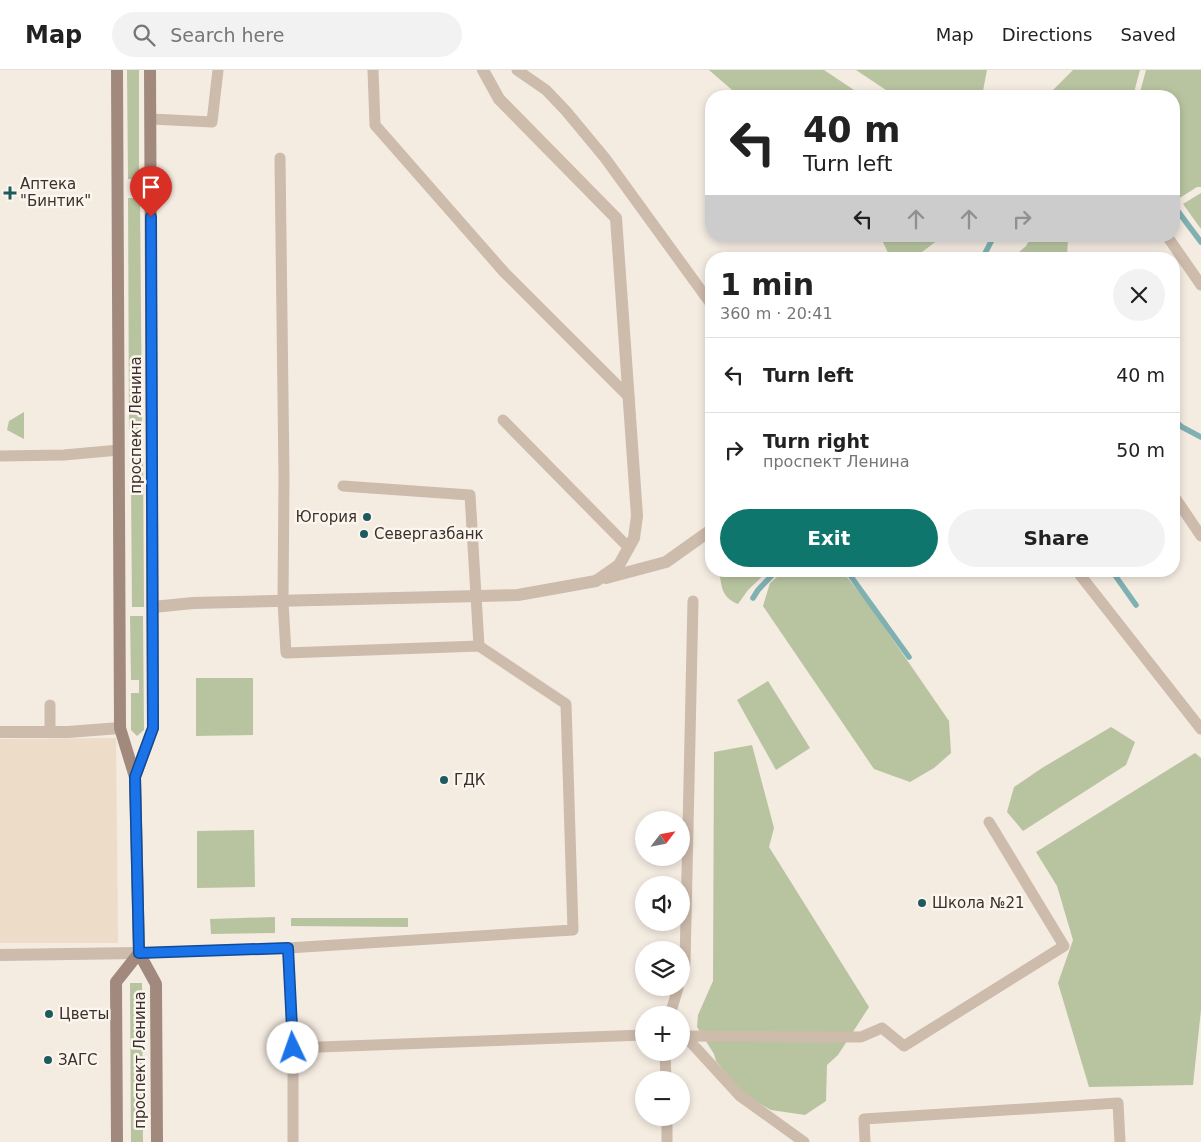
<!DOCTYPE html>
<html lang="en">
<head>
<meta charset="utf-8">
<style>
	:root { --surface:#fff; --page:#f2f2f2; --text:#222; --muted:#767676; --line:#e0e0e0; --accent:#0f766e }
	body { margin:0; font-family:"DejaVu Sans",sans-serif; background:var(--page); color:var(--text); height:100vh; display:flex; flex-direction:column; font-size:19px; white-space:nowrap }
	* { box-sizing:border-box; margin:0 }
	p { font-size:16px; color:var(--muted) }
	.icon { flex:none; width:28px; height:28px; fill:none; stroke:currentColor; stroke-width:2; stroke-linecap:round; stroke-linejoin:round }
	.map { position:relative; flex:1; overflow:hidden }
	.side { position:absolute; left:705px; top:182px; width:475px; height:325px; display:flex; flex-direction:column; background:var(--surface); border-radius:20px; box-shadow:0 2px 8px #0003 }
	.side>* { flex:none }
	.top-card { position:absolute; left:705px; top:20px; width:475px; height:152px; border-radius:20px; box-shadow:0 2px 8px #0003; background:#fff; color:var(--text); overflow:hidden }
	.needle { width:32px; rotate:58deg }
	.controls { position:absolute; left:635px; top:741px; display:grid; gap:10px }
	.controls a { display:grid; place-items:center; width:55px; height:55px; border-radius:50%; background:var(--surface); box-shadow:0 2px 8px #0003; font-size:25px }
	.pin { position:absolute; display:grid; place-items:center; width:42px; height:42px; color:#fff; margin:-51px -21px; border-radius:50% 50% 50% 0; rotate:-45deg; box-shadow:0 0 5px #0007 }
	.pin .icon { rotate:45deg }
	.me { position:absolute; width:55px; margin:-28px; rotate:357deg; stroke-linejoin:round; filter:drop-shadow(0 0 4px #0008) }
	.turn { display:flex; align-items:center; gap:18px; height:105px; padding:0 15px; font-size:22px }
	.turn .icon { width:65px; height:65px; stroke-width:2.5 }
	.turn b { display:block; font-size:35px; line-height:42px }
	.lanes { display:flex; align-items:center; height:48px; padding:0 15px; background:#0003; justify-content:center; gap:25px; direction:ltr }
	.lanes .off { opacity:.35 }
	.round { display:grid; place-items:center; flex:none; width:52px; height:52px; border-radius:26px; background:var(--page) }
	.overview { display:flex; align-items:center; justify-content:space-between; height:85px; padding:0 15px }
	h1 { font-size:30px; font-weight:700; line-height:38px }
	.action { display:flex; gap:10px; margin-top:auto; padding:10px 15px }
	.action a { flex:1; height:58px; border-radius:30px; background:var(--accent); color:#fff; font-size:20px; font-weight:700; line-height:58px; text-align:center }
	.action a+a { background:var(--page); color:var(--text) }
	ul { padding:0; list-style:none }
	li { display:flex; align-items:center; gap:15px; height:75px; padding:0 15px; border-top:1px solid var(--line) }
	li div { flex:1 }
	li b { display:block; font-size:19px }
	li em { font-style:normal }
	header { display:flex; align-items:center; gap:30px; box-sizing:border-box; height:70px; padding:0 25px; background:var(--surface); border-bottom:1px solid var(--line) }
	header strong { font-size:24px }
	nav { display:flex; gap:28px; margin-inline-start:auto; font-size:18px }
	.search { width:350px; height:45px; background:var(--page); display:flex; align-items:center; gap:12px; box-sizing:border-box; padding:0 18px; border-radius:28px; color:var(--muted); font-size:19px }
	.map>svg:first-child { display:block }
	.green { fill:#b8c4a0 }
	.plaza { fill:#ecdcc8 }
	.lines { fill:none; stroke-linecap:round; stroke-linejoin:round }
	.stream { stroke:#7fb0b2; stroke-width:5.5 }
	.service { stroke:#cdbbac; stroke-width:11 }
	.minor { stroke:#cdbbac; stroke-width:12 }
	.secondary { stroke:#a18a7d; stroke-width:12 }
	.route-casing { stroke:#114b97; stroke-width:12 }
	.route { stroke:#1a73e8; stroke-width:9 }
	.poi-dot { fill:#1f5a5e; stroke:#fbf5ee; stroke-width:2 }
	.labels { text-anchor:middle; dominant-baseline:central; stroke-width:5; stroke-linejoin:round; paint-order:stroke }
	.poi-label { font-size:15px; fill:#3b302b; stroke:#fbf5ee; text-anchor:start }
	.street-label { font-size:15px; fill:#3b302b; stroke:#fbf5ee }
</style>
</head>
<body>
<header>
<strong>Map</strong>
<div class="search"><svg class="icon" aria-label="search" viewBox="0 0 24 24"><circle cx="10" cy="10" r="6"/><path d="M15 15l6 6"/></svg>Search here</div>
<nav><a>Map</a><a>Directions</a><a>Saved</a></nav>
</header>
<div class="map">
<svg width="1201" height="1072" viewBox="0 0 1201 1072">
	<rect width="100%" height="100%" fill="#f4ebe1"/>
	<g class="green">
		<path d="M 127,0 L 139,0 L 139,109 L 128,109 Z"/>
		<path d="M 709,0 L 824,0 L 863,26 L 739,26 Z"/>
		<path d="M 856,0 L 987,0 L 982,26 L 895,26 Z"/>
		<path d="M 1073,0 L 1140,0 L 1133,26 L 1051,26 L 1049,24 Z"/>
		<path d="M 1146,0 L 1201,0 L 1201,117 L 1197,117 L 1178,129 L 1174,125 L 1174,26 L 1139,26 Z"/>
		<path d="M 1201,123 L 1201,159 L 1183,134 Z"/>
		<path d="M 128,128 L 140,128 L 142,360 L 129,360 Z"/>
		<path d="M 880,166 L 960,166 L 960,169 L 939,169 L 913,189 L 891,189 Z"/>
		<path d="M 1032,166 L 1068,166 L 1067,189 L 1011,189 L 1026,176 Z"/>
		<path d="M 24,342 L 24,369 L 7,360 L 9,351 Z"/>
		<path d="M 130,380 L 143,380 L 144,537 L 132,537 L 131,412 L 140,411 L 140,392 L 130,392 Z"/>
		<path d="M 719,501 L 768,501 L 748,520 L 738,534 C 721,527 722,517 719,501 Z"/>
		<path d="M 784,501 L 842,501 L 867,532 L 949,651 L 951,683 L 934,698 L 910,712 L 874,699 L 763,536 L 770,513 Z"/>
		<path d="M 130,546 L 143,546 L 144,660 L 137,666 L 131,660 L 131,623 L 139,623 L 139,610 L 131,610 Z"/>
		<path d="M 196,608 L 253,608 L 253,665 L 196,666 Z"/>
		<path d="M 768,611 L 810,678 L 776,700 L 737,630 Z"/>
		<path d="M 1111,657 L 1135,672 L 1126,695 L 1023,761 L 1007,742 L 1014,717 L 1042,698 Z"/>
		<path d="M 752,675 L 774,758 L 769,777 L 869,937 L 838,985 L 827,995 L 826,1031 L 805,1045 L 771,1040 L 744,1025 L 716,991 L 714,984 L 697,957 L 698,945 L 713,911 L 714,682 Z"/>
		<path d="M 1195,683 L 1201,688 L 1201,940 L 1193,1015 L 1089,1017 L 1058,913 L 1073,870 L 1057,816 L 1036,782 Z"/>
		<path d="M 254,760 L 255,817 L 197,818 L 197,761 Z"/>
		<path d="M 275,847 L 275,863 L 211,864 L 210,849 Z"/>
		<path d="M 291,848 L 408,848 L 408,857 L 291,856 Z"/>
		<path d="M 130,913 L 142,913 L 143,1072 L 131,1072 Z"/>
	</g>
	<path class="plaza" d="M 116,668 L 118,873 L 0,873 L 0,669 Z"/>
	<g class="lines">
		<g class="stream">
			<path d="M 1174,136 L 1201,172"/>
			<path d="M 953,189 L 957,188"/>
			<path d="M 982,189 L 994,166"/>
			<path d="M 1174,350 L 1182,357 L 1201,367"/>
			<path d="M 847,501 L 909,587"/>
			<path d="M 1112,501 L 1136,535"/>
			<path d="M 753,528 L 758,520 L 776,501"/>
		</g>
		<g class="service">
			<path d="M 373,0 L 375,55 L 504,202 L 629,327"/>
			<path d="M 517,0 L 546,20 L 566,41 L 605,88 L 711,234"/>
			<path d="M 151,49 L 212,52 L 218,0"/>
			<path d="M 1167,166 L 1201,215"/>
			<path d="M 503,350 L 629,478"/>
			<path d="M 0,386 L 64,385 L 119,380"/>
			<path d="M 343,416 L 470,425 L 479,576"/>
			<path d="M 1174,426 L 1201,466"/>
			<path d="M 1077,501 L 1201,659"/>
			<path d="M 50,635 L 50,662"/>
			<path d="M 288,878 L 293,978 L 644,965"/>
			<path d="M 139,883 L 288,878 L 573,860 L 566,634 L 479,576 L 286,583 L 283,532 L 284,408 L 280,88"/>
			<path d="M 681,906 L 685,894 L 693,531"/>
			<path d="M 670,945 L 678,918"/>
			<path d="M 681,966 L 861,967 L 882,958 L 904,976 L 1064,876 L 989,752"/>
			<path d="M 685,966 L 740,1026 L 804,1072"/>
			<path d="M 293,978 L 293,1072"/>
			<path d="M 665,982 L 666,1010"/>
			<path d="M 667,1048 L 667,1072"/>
			<path d="M 865,1072 L 864,1049 L 1118,1033 L 1120,1072"/>
		</g>
		<g class="minor">
			<path d="M 606,508 L 666,492 L 711,460"/>
			<path d="M 153,537 L 193,533 L 518,525 L 596,511 L 619,495 L 634,468 L 637,446 L 616,148 L 499,29 L 483,0"/>
			<path d="M 0,662 L 68,662 L 120,658"/>
			<path d="M 0,885 L 139,883"/>
		</g>
		<g class="secondary">
			<path d="M 117,0 L 120,658 L 135,707 L 139,883 L 156,914 L 157,1072"/>
			<path d="M 135,707 L 153,658 L 150,0"/>
			<path d="M 117,1072 L 116,912 L 139,883"/>
		</g>
	</g>
	<g class="lines">
		<g class="route-casing">
			<path id="route" d="M 151,147 L 153,658 L 135,707 L 139,883 L 288,878 L 293,978"/>
		</g>
		<use href="#route" class="route"/>
	</g>
	<g class="poi-dot">
		<path d="M7.5 115.5h5v5h5v5h-5v5h-5v-5h-5v-5h5z"/>
		<circle cx="367" cy="447" r="5"/>
		<circle cx="364" cy="464" r="5"/>
		<circle cx="444" cy="710" r="5"/>
		<circle cx="922" cy="833" r="5"/>
		<circle cx="49" cy="944" r="5"/>
		<circle cx="48" cy="990" r="5"/>
	</g>
	<g class="labels">
		<g class="poi-label">
			<text x="20" y="114">Аптека<tspan x="20" dy="17">"Бинтик"</tspan></text>
			<text x="357" y="447" text-anchor="end">Югория</text>
			<text x="374" y="464">Севергазбанк</text>
			<text x="454" y="710">ГДК</text>
			<text x="932" y="833">Школа №21</text>
			<text x="59" y="944">Цветы</text>
			<text x="58" y="990">ЗАГС</text>
		</g>
		<g class="street-label">
			<text transform="translate(136 355) rotate(-90)">проспект Ленина</text>
			<text transform="translate(140 990) rotate(-90)">проспект Ленина</text>
		</g>
	</g>
</svg>
<div class="controls">
<a><svg class="needle" viewBox="-14 -14 28 28"><path d="M0-13l5 13h-10z" fill="#e53935"/><path d="M0 13l5-13h-10z" fill="#767676"/></svg></a>
<a><svg class="icon" aria-label="sound" viewBox="0 0 24 24"><path d="M4 9h4l5-4v14l-5-4H4zM17 9q2 3 0 6"/></svg></a>
<a><svg class="icon" aria-label="layers" viewBox="0 0 24 24"><path d="M12 4l9 5-9 5-9-5zM3 14l9 5 9-5"/></svg></a>
<a>+</a>
<a>−</a>
</div>
<div class="pin" style="left:151px;top:147px;background:#d93025"><svg class="icon" aria-label="arrive" viewBox="0 0 24 24"><path d="M6 21V4h12l-3 4 3 4H6"/></svg></div>
<svg class="me" style="left:293px;top:978px" viewBox="-20 -20 40 40"><circle r="19" fill="#fff"/><path d="M0-13L10 11 0 6-10 11z" fill="#1a73e8"/></svg>
<div class="top-card">
<div class="turn"><svg class="icon" aria-label="left" viewBox="0 0 24 24"><path d="M17 20v-9H6M10 6l-5 5 5 5"/></svg><div><b>40 m</b>Turn left</div></div>
<div class="lanes"><svg class="icon" aria-label="left" viewBox="0 0 24 24"><path d="M17 20v-9H6M10 6l-5 5 5 5"/></svg><svg class="icon off" aria-label="ahead" viewBox="0 0 24 24"><path d="M12 20V5M6 11l6-6 6 6"/></svg><svg class="icon off" aria-label="ahead" viewBox="0 0 24 24"><path d="M12 20V5M6 11l6-6 6 6"/></svg><svg class="icon off" aria-label="right" viewBox="0 0 24 24"><path d="M7 20v-9h11M14 6l5 5-5 5"/></svg></div>
</div>
<section class="side">
<div class="overview"><div><h1>1 min</h1><p>360 m · 20:41</p></div><a class="round"><svg class="icon" aria-label="close" viewBox="0 0 24 24"><path d="M6 6l12 12M18 6L6 18"/></svg></a></div>
<ul>
<li><svg class="icon" aria-label="left" viewBox="0 0 24 24"><path d="M17 20v-9H6M10 6l-5 5 5 5"/></svg><div><b>Turn left</b></div><em>40 m</em></li>
<li><svg class="icon" aria-label="right" viewBox="0 0 24 24"><path d="M7 20v-9h11M14 6l5 5-5 5"/></svg><div><b>Turn right</b><p>проспект Ленина</p></div><em>50 m</em></li>
</ul>
<div class="action"><a>Exit</a><a>Share</a></div>
</section>
</div>
</body>
</html>
